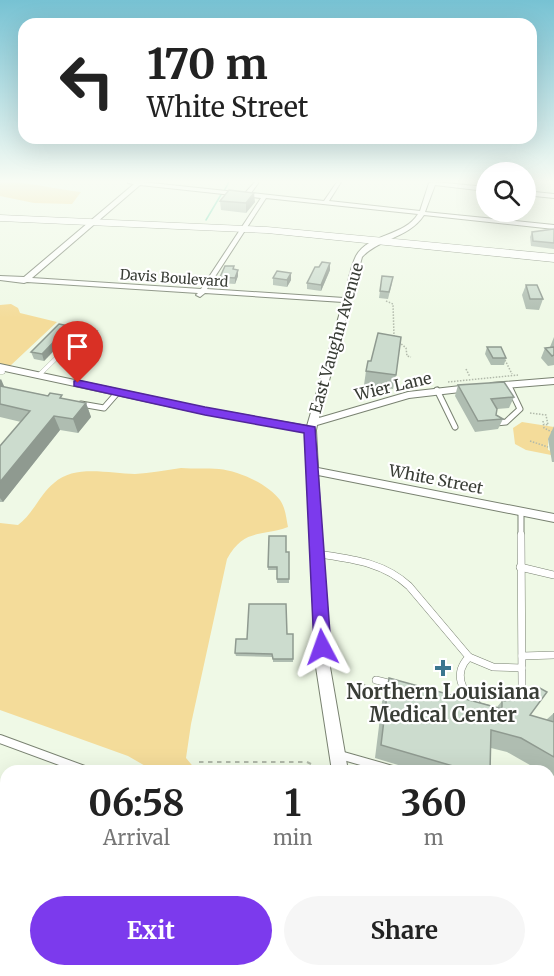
<!DOCTYPE html>
<html lang="en">
<head>
<meta charset="utf-8">
<style>
	:root { --surface:#fff; --page:#f6f6f6; --text:#222; --muted:#767676; --accent:#7c3aed }
	body { margin:0; font-family:Merriweather,serif; background:var(--page); color:var(--text); height:100vh; display:flex; flex-direction:column; font-size:22px; white-space:nowrap }
	* { box-sizing:border-box; margin:0 }
	p { font-size:20px; color:var(--muted) }
	.icon { flex:none; width:33px; height:33px; fill:none; stroke:currentColor; stroke-width:2; stroke-linecap:round; stroke-linejoin:round }
	.map { position:relative; flex:1; overflow:hidden }
	.drawer { position:absolute; left:0px; top:765px; width:555px; height:212px; display:flex; flex-direction:column; background:var(--surface); border-radius:18px 18px 0 0; box-shadow:0 6px 24px #0002 }
	.drawer>* { flex:none }
	.guide { position:absolute; left:18px; top:18px; width:519px; height:126px; border-radius:18px; box-shadow:0 6px 24px #0002; background:#fff; color:var(--text); overflow:hidden }
	.buttons { position:absolute; left:476px; top:162px; display:grid; gap:12px }
	.buttons a { display:grid; place-items:center; width:60px; height:60px; border-radius:50%; background:var(--surface); box-shadow:0 6px 24px #0002; font-size:30px }
	.pin { position:absolute; display:grid; place-items:center; width:51px; height:51px; color:#fff; margin:-62px -26px; border-radius:50% 50% 50% 0; rotate:-45deg; box-shadow:0 0 6px #0007 }
	.pin .icon { rotate:45deg }
	.me { position:absolute; width:66px; margin:-33px; rotate:356deg; stroke-linejoin:round; filter:drop-shadow(0 0 4px #0008) }
	.turn { display:flex; align-items:center; gap:21px; height:126px; padding:0 30px; font-size:27px }
	.turn .icon { width:78px; height:78px; stroke-width:2.5 }
	.turn b { display:block; font-size:42px; line-height:51px }
	.eta { display:flex; justify-content:space-evenly; align-items:center; height:102px; text-align:center }
	.eta b { font-size:36px; font-weight:700; line-height:42px }
	.action { display:flex; gap:12px; margin-top:auto; padding:12px 30px }
	.action a { flex:1; height:69px; border-radius:36px; background:var(--accent); color:#fff; font-size:24px; font-weight:700; line-height:69px; text-align:center }
	.action a+a { background:var(--page); color:var(--text) }
	.map>svg:first-child { display:block }
	.green { fill:#f4dc9a }
	.lines { fill:none; stroke-linecap:round; stroke-linejoin:round }
	.stream { stroke:#6dd8b3; stroke-width:1.5 }
	.lane-far3-casing { stroke:#798271; stroke-width:4.5 }
	.lane-far2-casing { stroke:#798271; stroke-width:7 }
	.lane-far1-casing { stroke:#798271; stroke-width:8 }
	.lane-casing { stroke:#798271; stroke-width:10 }
	.street-casing { stroke:#798271; stroke-width:2 }
	.highway-casing { stroke:#798271; stroke-width:1 }
	.path-far1 { stroke:#b1b9aa; stroke-width:1.5; stroke-dasharray:1.5 1.5; stroke-linecap:butt }
	.path { stroke:#b1b9aa; stroke-width:2; stroke-dasharray:4.5 4.5; stroke-linecap:butt }
	.lane-far3 { stroke:#fff; stroke-width:4 }
	.lane-far2 { stroke:#fff; stroke-width:5 }
	.lane-far1 { stroke:#fff; stroke-width:7 }
	.lane { stroke:#fff; stroke-width:8 }
	.street { fill:#fff; fill-rule:evenodd }
	.highway { fill:#fff; fill-rule:evenodd }
	.wall { fill:#afbdb1 }
	.shaded-wall { fill:#8f9a90 }
	.building { fill:#ccdcce; stroke:#8f9a90; stroke-width:1.5 }
	.route { fill:#7c3aed; stroke:#51269a; stroke-width:1.5 }
	.poi-dot { fill:#3b768e; stroke:#fff; stroke-width:2 }
	.labels { text-anchor:middle; dominant-baseline:central; stroke-width:4.5; stroke-linejoin:round; paint-order:stroke }
	.far-street-label { font-size:14px; fill:#393d36; stroke:#fff }
	.street-label { font-size:16px; fill:#393d36; stroke:#fff }
	.near-poi-label { font-size:20px; font-weight:bold; fill:#393d36; stroke:#fff }
</style>
</head>
<body>
<div class="map">
<svg width="554" height="976" viewBox="0 0 554 976">
	<rect width="100%" height="100%" fill="#eff9e6"/>
	<g class="green">
		<path d="M 0,182 C 28,181 53,189 81,192 L 72,204 L 34,203 L 0,196 Z"/>
		<path d="M 11,304 L 18,308 L 20,313 L 57,322 L 10,366 L 0,364 L 0,305 Z"/>
		<path d="M 522,422 L 554,427 L 548,440 L 548,450 L 551,451 L 551,455 L 526,450 L 515,444 L 513,428 Z"/>
		<path d="M 181,468 C 194,469 207,468 219,469 C 239,471 268,484 280,500 C 286,509 286,518 288,527 C 261,537 244,528 227,559 L 191,724 L 186,758 L 196,770 L 200,771 L 154,771 L 128,756 L 0,710 L 0,523 L 18,525 C 33,514 40,494 54,483 C 75,464 110,474 135,474 C 150,473 166,470 181,468 Z"/>
		<path d="M 278,970 L 283,976 L 115,976 L 102,971 Z"/>
	</g>
	<g class="lines">
		<g class="stream">
			<path d="M 224,191 L 229,182"/>
			<path d="M 206,220 L 222,193"/>
		</g>
		<g class="lane-far3-casing">
			<g id="lane-far3">
				<path d="M 0,372 L 3,372"/>
				<path d="M 39,375 L 79,336"/>
				<path d="M 508,384 L 510,388"/>
			</g>
		</g>
		<g class="lane-far2-casing">
			<g id="lane-far2">
				<path d="M 437,390 L 455,427"/>
				<path d="M 81,404 L 104,408 L 118,392"/>
				<path d="M 496,423 L 506,422 L 520,409 L 509,386"/>
				<path d="M 521,511 L 521,537"/>
			</g>
		</g>
		<g class="lane-far1-casing">
			<g id="lane-far1">
				<path d="M 318,554 C 351,559 383,562 409,586 L 469,657 C 453,673 461,691 477,704"/>
				<path d="M 520,567 L 554,575"/>
				<path d="M 522,656 L 554,655"/>
				<path d="M 469,657 L 493,667 L 522,668"/>
				<path d="M 376,680 L 392,684"/>
				<path d="M 515,703 L 522,687 L 521,535"/>
			</g>
		</g>
		<g class="lane-casing">
			<g id="lane">
				<path d="M 0,739 L 87,771"/>
				<path d="M 340,755 L 396,771"/>
				<path d="M 549,815 L 554,817"/>
				<path d="M 549,860 L 554,861"/>
				<path d="M 549,909 L 554,910"/>
				<path d="M 452,970 L 455,976"/>
			</g>
		</g>
		<g class="street-casing">
			<g id="street">
				<path d="M 128,182 L 142,182 L 245,193 L 255,182 L 259,182 L 251,193 L 324,201 L 337,182 L 341,182 L 329,201 L 420,211 L 429,183 L 435,182 L 486,187 L 486,191 L 435,185 L 425,212 L 554,225 L 554,229 L 424,215 C 409,238 380,238 362,257 L 319,418 L 408,392 L 469,385 L 473,388 L 469,391 L 409,398 L 317,425 L 316,430 L 318,468 L 554,514 L 554,522 L 318,475 L 330,667 L 348,771 L 332,771 L 316,667 L 308,473 L 306,470 L 308,467 L 306,432 L 205,414 L 0,370 L 0,364 L 205,408 L 307,426 L 343,302 L 205,293 L 200,297 L 196,295 L 198,293 L 27,282 L 24,283 L 0,280 L 0,276 L 24,277 L 134,184 L 128,183 ZM 140,185 L 261,198 L 201,289 L 32,278 ZM 266,198 L 418,214 C 404,237 369,233 356,256 C 350,268 348,285 344,298 L 207,289 Z"/>
				<path d="M 525,191 L 554,194 L 554,198 L 525,195 Z"/>
				<path d="M 554,378 L 554,384 L 491,389 L 487,386 L 491,383 Z"/>
				<path d="M 392,970 L 411,970 L 412,976 L 394,976 Z"/>
			</g>
		</g>
		<g class="highway-casing">
			<path id="highway" d="M 0,215 L 267,227 L 554,254 L 554,262 L 267,233 L 0,221 Z"/>
		</g>
		<g class="path-far1">
			<path d="M 386,301 L 393,304 L 394,336"/>
			<path d="M 399,342 L 406,348 L 407,356 L 411,357"/>
			<path d="M 505,360 L 512,374"/>
			<path d="M 466,369 L 470,377"/>
			<path d="M 448,382 L 518,375"/>
			<path d="M 530,413 L 546,415 L 548,425 L 544,424"/>
			<path d="M 543,421 L 544,428 L 554,433"/>
			<path d="M 530,441 L 548,447"/>
			<path d="M 361,684 L 372,687"/>
		</g>
		<path class="path" d="M 199,762 L 307,762 L 325,771"/>
		<use href="#lane-far3" class="lane-far3"/>
		<use href="#lane-far2" class="lane-far2"/>
		<use href="#lane-far1" class="lane-far1"/>
		<use href="#lane" class="lane"/>
		<use href="#street" class="street"/>
		<use href="#highway" class="highway"/>
	</g>
	<g class="wall">
		<path d="M 220,201 L 255,202 L 246,213 L 221,210 Z"/>
		<path d="M 554,229 L 554,249 L 531,246 L 530,237 L 532,232 Z"/>
		<path d="M 330,263 L 330,270 L 321,291 L 307,289 L 307,283 L 319,267 Z"/>
		<path d="M 234,269 L 238,276 L 235,284 L 221,283 L 220,277 Z"/>
		<path d="M 382,276 L 392,283 L 388,299 L 379,298 Z"/>
		<path d="M 273,278 L 291,280 L 287,287 L 273,285 Z"/>
		<path d="M 526,285 L 543,299 L 539,310 L 526,309 L 522,295 Z"/>
		<path d="M 97,331 L 99,338 L 73,367 L 62,365 L 60,358 Z"/>
		<path d="M 71,333 L 44,361 L 34,359 L 31,352 Z"/>
		<path d="M 554,337 L 554,365 L 548,366 L 541,358 L 545,348 L 550,347 Z"/>
		<path d="M 487,347 L 506,358 L 504,365 L 491,365 L 485,354 Z"/>
		<path d="M 366,371 L 396,375 L 393,389 L 364,385 Z"/>
		<path d="M 0,379 L 4,387 L 86,403 L 91,417 L 78,433 L 60,430 L 3,502 L 0,502 L 0,446 L 21,422 L 0,417 Z"/>
		<path d="M 458,385 L 514,397 L 509,408 L 497,409 L 496,415 L 503,419 L 498,429 L 475,432 L 455,396 Z"/>
		<path d="M 554,426 L 554,462 L 552,462 L 548,439 Z"/>
		<path d="M 269,536 L 286,552 L 289,552 L 289,583 L 277,583 L 277,570 L 268,570 Z"/>
		<path d="M 287,634 L 293,634 L 293,662 L 273,662 L 273,657 L 236,656 L 235,653 L 247,639 Z"/>
		<path d="M 389,678 L 497,707 L 502,701 L 530,715 L 546,720 L 554,713 L 554,776 L 549,774 L 549,771 L 541,771 L 537,769 L 507,752 L 491,748 L 490,771 L 418,771 L 375,758 L 383,694 Z"/>
		<path d="M 549,906 L 554,976 L 464,976 L 465,970 L 549,970 Z"/>
	</g>
	<g class="shaded-wall">
		<path d="M 254,193 L 255,202 L 246,213 L 246,203 Z"/>
		<path d="M 330,263 L 330,270 L 321,291 L 321,285 Z"/>
		<path d="M 238,270 L 238,276 L 235,284 L 235,278 Z"/>
		<path d="M 291,273 L 291,280 L 287,287 L 287,280 Z"/>
		<path d="M 69,326 L 71,333 L 44,361 L 42,354 Z"/>
		<path d="M 97,331 L 99,338 L 73,367 L 71,360 Z"/>
		<path d="M 1,379 L 7,393 L 0,393 L 0,380 Z"/>
		<path d="M 86,403 L 91,417 L 78,433 L 73,419 Z"/>
		<path d="M 54,416 L 60,430 L 3,502 L 0,498 L 0,482 Z"/>
	</g>
	<g class="building">
		<path d="M 229,190 L 254,193 L 246,203 L 220,201 Z"/>
		<path d="M 554,229 L 554,243 L 533,241 L 532,232 Z"/>
		<path d="M 322,262 L 330,263 L 321,285 L 307,283 L 315,267 L 319,267 Z"/>
		<path d="M 225,266 L 234,266 L 233,269 L 238,270 L 235,278 L 220,277 Z"/>
		<path d="M 277,271 L 291,273 L 287,280 L 273,278 Z"/>
		<path d="M 382,276 L 393,277 L 389,292 L 380,291 Z"/>
		<path d="M 526,285 L 537,285 L 543,299 L 530,299 Z"/>
		<path d="M 59,324 L 69,326 L 42,354 L 31,352 Z"/>
		<path d="M 86,329 L 97,331 L 71,360 L 60,358 Z"/>
		<path d="M 378,333 L 401,337 L 396,375 L 366,371 L 368,361 L 371,361 Z"/>
		<path d="M 487,347 L 501,347 L 506,358 L 493,358 Z"/>
		<path d="M 554,347 L 554,355 L 552,356 L 545,348 Z"/>
		<path d="M 504,382 L 514,397 L 491,399 L 497,409 L 496,415 L 503,419 L 478,421 L 458,385 Z"/>
		<path d="M 0,386 L 48,396 L 50,393 L 62,395 L 60,398 L 86,403 L 73,419 L 54,416 L 0,482 L 0,446 L 30,411 L 0,404 Z"/>
		<path d="M 269,536 L 286,536 L 286,552 L 289,552 L 289,579 L 277,579 L 277,567 L 268,567 Z"/>
		<path d="M 249,604 L 286,604 L 287,634 L 293,634 L 293,659 L 273,659 L 272,654 L 235,653 L 236,639 L 247,639 Z"/>
		<path d="M 389,678 L 502,709 L 502,701 L 523,699 L 536,686 L 547,692 L 530,715 L 554,722 L 554,713 L 554,757 L 521,738 L 491,730 L 490,771 L 470,771 L 381,745 Z"/>
		<path d="M 549,893 L 551,894 L 549,906 L 552,912 L 553,930 L 554,931 L 554,976 L 469,976 L 469,970 L 549,970 Z"/>
	</g>
	<linearGradient id="sky" x2="0" y2="1"><stop stop-color="#77c2d3"/><stop offset="0.57" stop-color="#f8fcf4"/><stop offset="1" stop-color="#f8fcf4" stop-opacity="0"/></linearGradient>
	<rect width="554" height="318" fill="url(#sky)"/>
	<path class="route" d="M 78,380 L 205,407 L 315,427 L 331,647 L 328,653 L 322,655 L 316,653 L 314,647 L 304,433 L 205,415 L 74,386 L 74,381 Z"/>
	<path class="poi-dot" d="M440 659h6v6h6v6h-6v6h-6v-6h-6v-6h6z"/>
	<g class="labels">
		<g class="far-street-label">
			<text transform="translate(174 278) rotate(4)">Davis Boulevard</text>
		</g>
		<g class="street-label">
			<text transform="translate(336 338) rotate(-74)">East Vaughn Avenue</text>
			<text transform="translate(393 386) rotate(-13)">Wier Lane</text>
			<text transform="translate(436 479) rotate(11)">White Street</text>
		</g>
		<g class="near-poi-label">
			<text x="443" y="691">Northern Louisiana<tspan x="443" dy="23">Medical Center</tspan></text>
		</g>
	</g>
</svg>
<div class="buttons">
<a><svg class="icon" aria-label="search" viewBox="0 0 24 24"><circle cx="10" cy="10" r="6"/><path d="M15 15l6 6"/></svg></a>
</div>
<div class="pin" style="left:78px;top:383px;background:#d93025"><svg class="icon" aria-label="arrive" viewBox="0 0 24 24"><path d="M6 21V4h12l-3 4 3 4H6"/></svg></div>
<svg class="me" style="left:322px;top:647px" viewBox="-20 -20 40 40"><path d="M0-17L14 15 0 8-14 15z" fill="#7c3aed" stroke="#fff" stroke-width="4"/></svg>
<div class="guide">
<div class="turn"><svg class="icon" aria-label="left" viewBox="0 0 24 24"><path d="M17 20v-9H6M10 6l-5 5 5 5"/></svg><div><b>170 m</b>White Street</div></div>
</div>
<section class="drawer">
<div class="eta">
<div><b>06:58</b><p>Arrival</p></div>
<div><b>1</b><p>min</p></div>
<div><b>360</b><p>m</p></div>
</div>
<div class="action"><a>Exit</a><a>Share</a></div>
</section>
</div>
</body>
</html>
